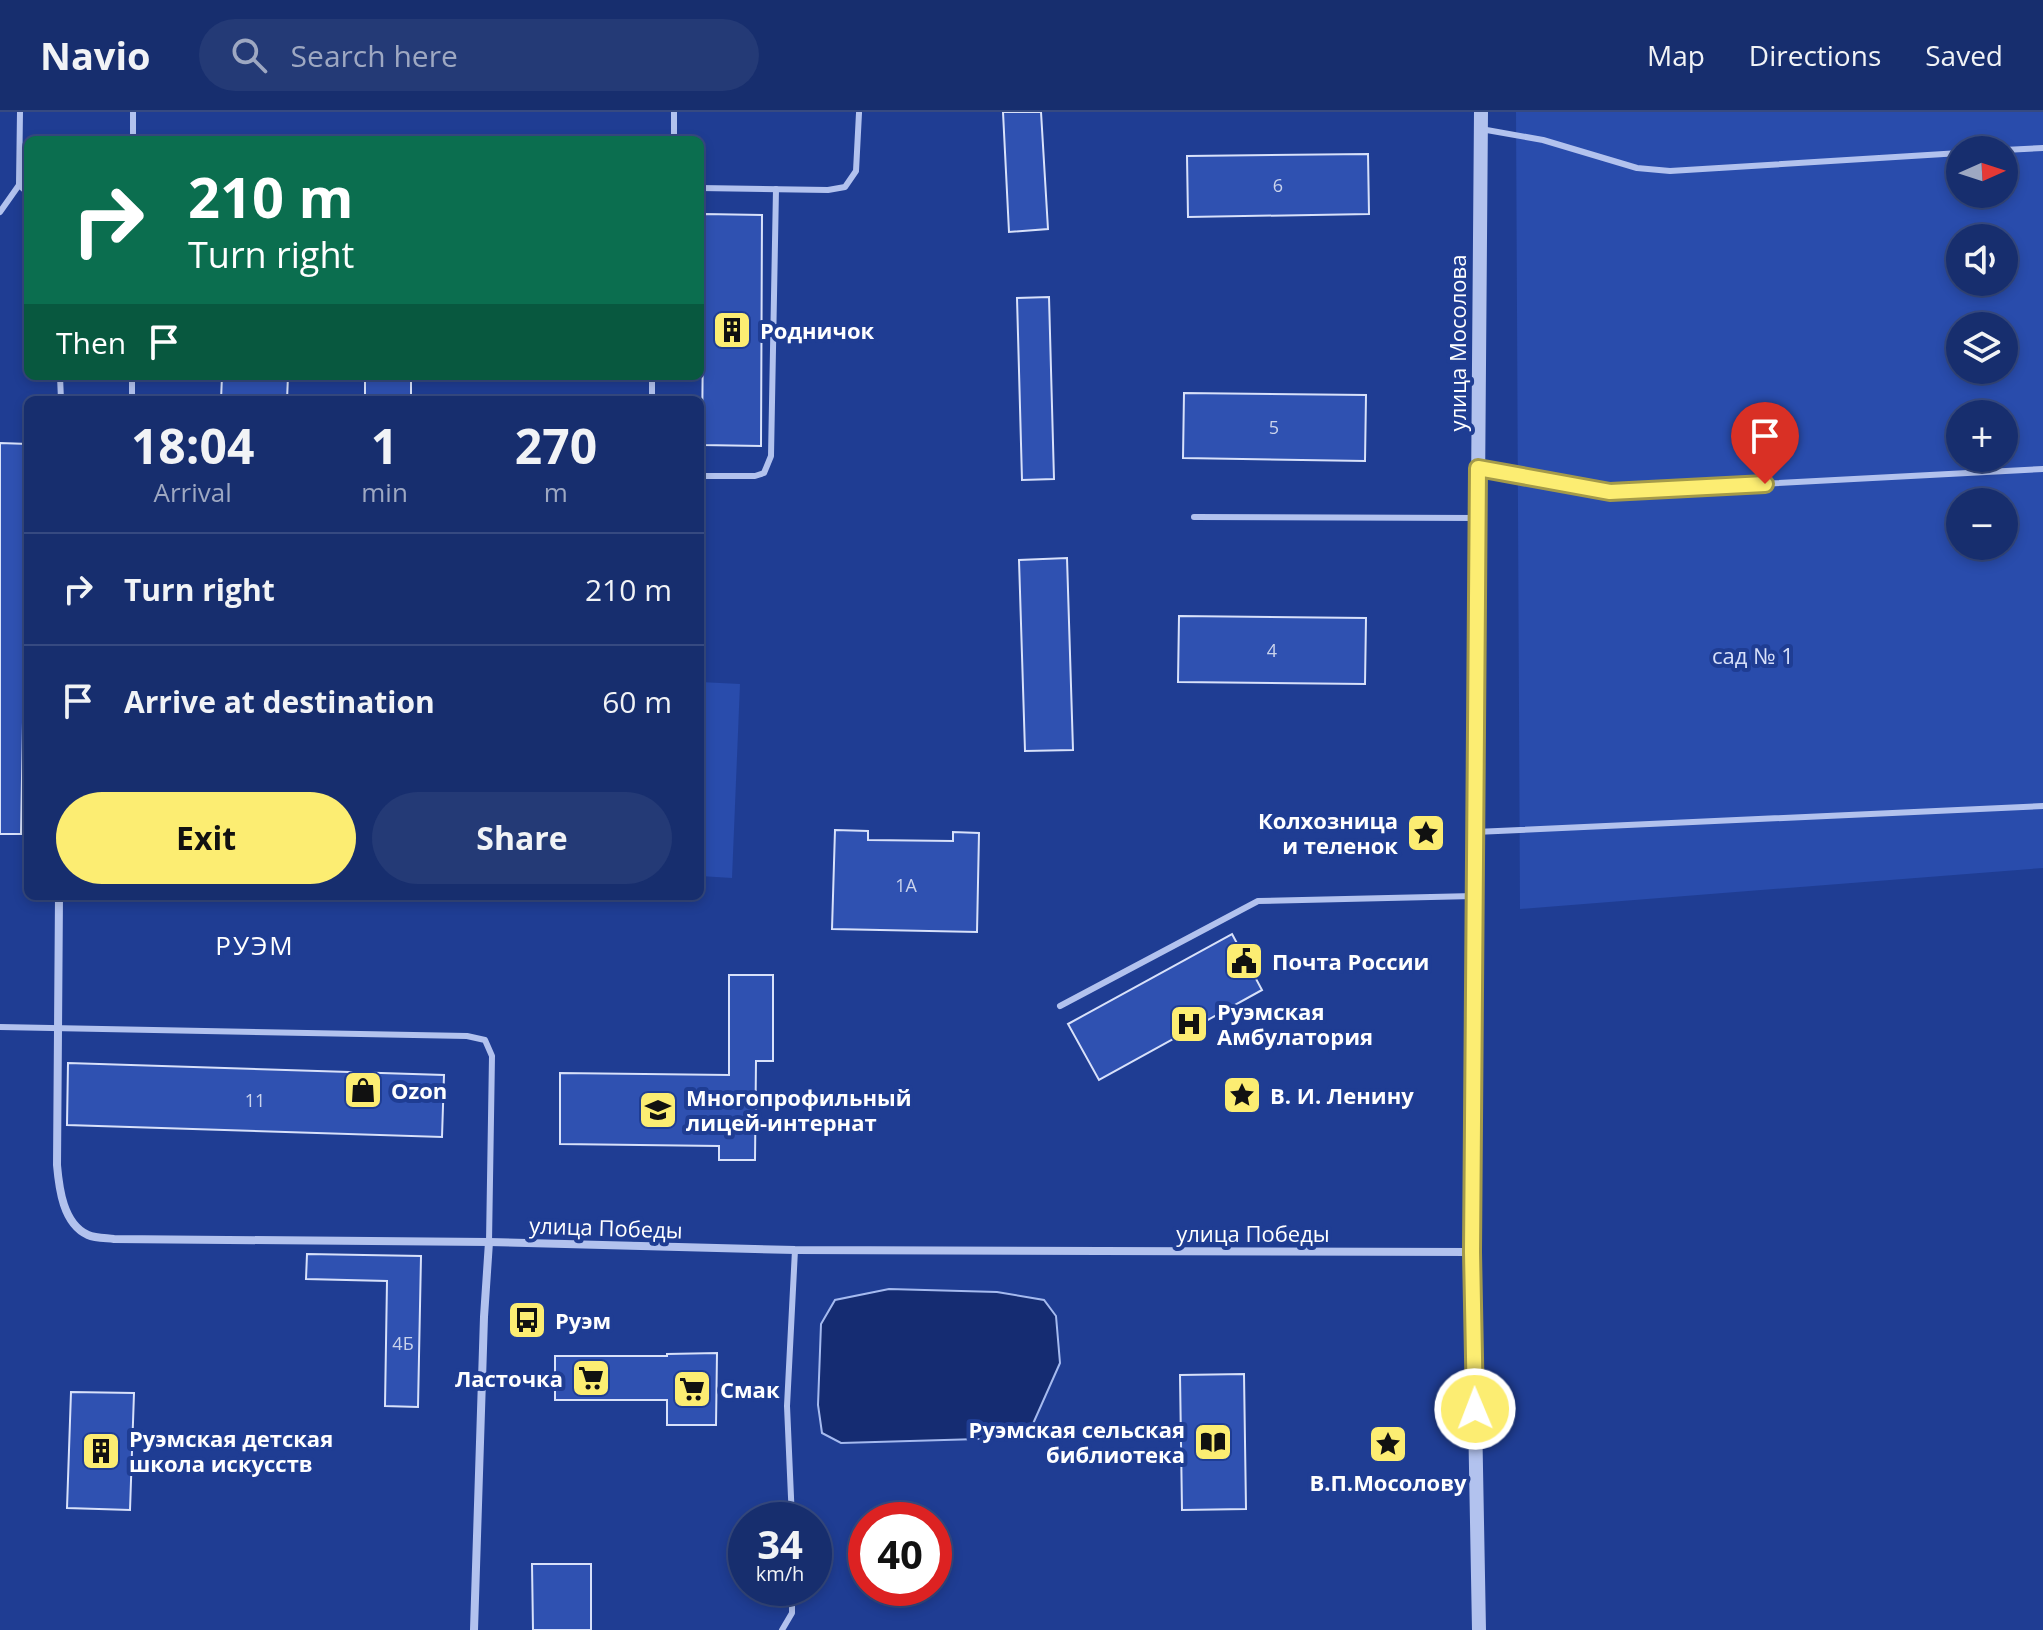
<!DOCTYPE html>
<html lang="en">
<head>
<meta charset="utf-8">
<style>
	:root { --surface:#172e6e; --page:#243a76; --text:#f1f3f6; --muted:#9ea8c2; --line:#364a81; --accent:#fced72 }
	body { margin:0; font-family:"Open Sans",sans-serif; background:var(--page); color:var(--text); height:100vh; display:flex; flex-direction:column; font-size:30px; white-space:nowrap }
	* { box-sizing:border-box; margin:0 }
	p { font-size:26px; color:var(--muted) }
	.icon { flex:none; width:44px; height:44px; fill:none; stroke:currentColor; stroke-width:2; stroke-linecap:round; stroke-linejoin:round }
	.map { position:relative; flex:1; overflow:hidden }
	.panel { position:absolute; left:24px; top:284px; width:680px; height:504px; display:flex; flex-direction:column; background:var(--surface); border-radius:12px; box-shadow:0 4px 12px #0003,0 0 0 2px var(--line) }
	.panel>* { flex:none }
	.hud { position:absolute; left:24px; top:24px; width:680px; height:244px; border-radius:12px; box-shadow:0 4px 12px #0003,0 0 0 2px var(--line); background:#0b6e4f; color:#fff; overflow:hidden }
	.needle { width:52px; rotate:87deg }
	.tools { position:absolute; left:1946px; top:24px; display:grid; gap:16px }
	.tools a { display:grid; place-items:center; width:72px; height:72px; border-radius:50%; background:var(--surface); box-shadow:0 4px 12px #0003,0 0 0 2px var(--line); font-size:40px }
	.speed { position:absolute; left:728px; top:1390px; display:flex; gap:16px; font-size:40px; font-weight:700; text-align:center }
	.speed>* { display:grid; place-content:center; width:104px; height:104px; border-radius:50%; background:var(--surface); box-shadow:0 4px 12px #0003,0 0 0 2px var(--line); line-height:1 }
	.speed small { font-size:20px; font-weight:400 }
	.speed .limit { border:12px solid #d22; background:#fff; color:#111 }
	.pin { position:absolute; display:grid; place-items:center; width:68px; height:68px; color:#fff; margin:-82px -34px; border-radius:50% 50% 50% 0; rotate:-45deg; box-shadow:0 0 8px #0007 }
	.pin .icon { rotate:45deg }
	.me { position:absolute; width:88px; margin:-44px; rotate:359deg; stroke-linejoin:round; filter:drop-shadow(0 0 6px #0008) }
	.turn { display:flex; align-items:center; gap:28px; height:168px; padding:0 32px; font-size:36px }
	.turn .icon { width:104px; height:104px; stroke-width:2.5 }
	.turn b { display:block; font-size:56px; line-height:68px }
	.then { display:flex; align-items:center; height:76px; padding:0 32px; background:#0003; gap:16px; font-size:30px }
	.eta { display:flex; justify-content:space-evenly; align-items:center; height:136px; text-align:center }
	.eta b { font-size:48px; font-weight:700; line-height:56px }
	.button { display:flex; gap:16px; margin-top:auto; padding:16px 32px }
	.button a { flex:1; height:92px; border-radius:48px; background:var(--accent); color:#111; font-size:32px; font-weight:700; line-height:92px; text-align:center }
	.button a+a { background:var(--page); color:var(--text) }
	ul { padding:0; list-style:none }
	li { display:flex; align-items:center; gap:24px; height:112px; padding:0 32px; border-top:2px solid var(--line) }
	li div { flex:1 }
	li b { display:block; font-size:30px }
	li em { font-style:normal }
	header { display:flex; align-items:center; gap:48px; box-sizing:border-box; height:112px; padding:0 40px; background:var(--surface); border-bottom:2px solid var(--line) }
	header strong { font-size:38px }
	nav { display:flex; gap:44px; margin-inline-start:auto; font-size:28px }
	.search { width:560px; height:72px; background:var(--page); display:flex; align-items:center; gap:20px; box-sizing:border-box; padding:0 28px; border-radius:44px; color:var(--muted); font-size:30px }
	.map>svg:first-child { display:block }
	.green { fill:#294cac; fill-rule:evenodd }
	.water { fill:#152c72; stroke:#a5baef; stroke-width:2 }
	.building { fill:#2f51b1; stroke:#d8e1fa; stroke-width:2 }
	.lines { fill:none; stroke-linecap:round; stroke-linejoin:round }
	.service { stroke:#b2c2ee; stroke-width:6 }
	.minor { stroke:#b2c2ee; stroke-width:8 }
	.tertiary { stroke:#b2c2ee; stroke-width:14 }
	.route-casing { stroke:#a49a4a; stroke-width:20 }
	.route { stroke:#fced72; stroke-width:14 }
	.labels { text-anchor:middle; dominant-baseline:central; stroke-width:8; stroke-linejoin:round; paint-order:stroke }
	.number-label { font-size:18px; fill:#cbd4ec }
	.poi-label { font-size:22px; font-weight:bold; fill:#fff; stroke:#1f3d93; text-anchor:start }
	.street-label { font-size:22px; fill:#fff; stroke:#1f3d93 }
	.park-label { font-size:22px; fill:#d8e1fa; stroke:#1f3d93 }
	.quarter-label { font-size:26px; letter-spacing:2px; fill:#fff; stroke:#1f3d93 }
</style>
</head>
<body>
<header>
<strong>Navio</strong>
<div class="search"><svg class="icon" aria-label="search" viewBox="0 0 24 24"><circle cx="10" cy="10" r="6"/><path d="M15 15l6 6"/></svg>Search here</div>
<nav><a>Map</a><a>Directions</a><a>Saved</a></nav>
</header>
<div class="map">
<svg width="2043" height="1518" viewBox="0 0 2043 1518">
	<rect width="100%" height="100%" fill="#1f3d93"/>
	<g class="green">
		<path d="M 1516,0 L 2043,0 L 2043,756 L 1520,797 ZM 1960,38 L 2004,38 L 2004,82 L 1960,82 ZM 1960,126 L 2004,126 L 2004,170 L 1960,170 ZM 1960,214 L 2004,214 L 2004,258 L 1960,258 ZM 1960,302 L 2004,302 L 2004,346 L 1960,346 ZM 1960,390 L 2004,390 L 2004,434 L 1960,434 Z"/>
		<path d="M 700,570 L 740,572 L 732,766 L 700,764 Z"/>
	</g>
	<path class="water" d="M 889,1177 L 997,1180 L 1044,1188 L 1056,1204 L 1060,1251 L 1032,1314 L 1013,1326 L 841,1331 L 822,1321 L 818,1293 L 821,1212 L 835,1188 Z"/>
	<g class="building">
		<path d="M 1003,0 L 1041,0 L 1048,117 L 1009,120 Z"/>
		<path d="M 1368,42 L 1369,102 L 1188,105 L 1187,44 Z"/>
		<path d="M 704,102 L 762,103 L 761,334 L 702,333 Z"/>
		<path d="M 1049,185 L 1054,367 L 1022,368 L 1017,186 Z"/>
		<path d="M 222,264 L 288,264 L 287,288 L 221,288 Z"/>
		<rect x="365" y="264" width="46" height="24"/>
		<path d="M 1184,281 L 1366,283 L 1365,349 L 1183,346 Z"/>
		<path d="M 0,331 L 28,332 L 21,722 L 0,722 Z"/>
		<path d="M 1067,446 L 1073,638 L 1025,639 L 1019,448 Z"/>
		<path d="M 1179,504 L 1366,506 L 1365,572 L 1178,570 Z"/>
		<path d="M 835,718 L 868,719 L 868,728 L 953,729 L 953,720 L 979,721 L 977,820 L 832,817 Z"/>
		<path d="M 1232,822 L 1262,878 L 1099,968 L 1068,912 Z"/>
		<path d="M 729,863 L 773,863 L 773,949 L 756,949 L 755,1048 L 719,1048 L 719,1034 L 560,1032 L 560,961 L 729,963 Z"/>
		<path d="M 68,951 L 444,963 L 442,1025 L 67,1013 Z"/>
		<path d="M 307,1142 L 421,1144 L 418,1295 L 385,1294 L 387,1169 L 306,1167 Z"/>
		<path d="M 717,1241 L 716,1313 L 667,1313 L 667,1288 L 555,1288 L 555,1244 L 667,1244 L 667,1242 Z"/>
		<path d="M 1244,1262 L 1246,1397 L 1182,1398 L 1180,1263 Z"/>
		<path d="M 71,1280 L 134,1281 L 130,1398 L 67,1396 Z"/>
		<path d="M 532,1452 L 591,1452 L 591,1518 L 533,1518 Z"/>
	</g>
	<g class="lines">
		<g class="service">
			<path d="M 20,0 L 19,73 L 28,81"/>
			<path d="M 674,0 L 674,28"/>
			<path d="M 1481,17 L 1543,28 L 1637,56 L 1670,59 L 1960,41"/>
			<path d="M 133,28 L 133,0"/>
			<path d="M 2004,38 L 2043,36"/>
			<path d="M 700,76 L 828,78 L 845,75 L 856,59 L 859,1"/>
			<path d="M 0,100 L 19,73"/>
			<path d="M 60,264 L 61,288"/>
			<path d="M 132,288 L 132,264"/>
			<path d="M 652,288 L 652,264"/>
			<path d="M 1478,356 L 1610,380 L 2043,357"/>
			<path d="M 700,364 L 755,364 L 764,361 L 771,344 L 776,77"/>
			<path d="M 1194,405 L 1478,406"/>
			<path d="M 1475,720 L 2043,694"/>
			<path d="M 1060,894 L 1258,789 L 1474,784"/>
			<path d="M 0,915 L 467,924 L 485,928 L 492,944 L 489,1130"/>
			<path d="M 792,1408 L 787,1294 L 795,1138"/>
			<path d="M 782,1518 L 792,1501 L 792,1476"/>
		</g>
		<g class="minor">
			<path d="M 59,784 L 57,1053 C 59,1076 63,1112 88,1123 C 95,1126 106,1126 114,1127 L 489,1130 L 795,1138 L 1472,1140"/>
			<path d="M 474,1518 L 484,1205 L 489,1130"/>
		</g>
		<path class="tertiary" d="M 1479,1518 L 1472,1140 L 1481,0"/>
	</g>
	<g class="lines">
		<g class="route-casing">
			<path id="route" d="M 1475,1297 L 1472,1140 L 1478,356 L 1610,380 L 1765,372"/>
		</g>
		<use href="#route" class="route"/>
	</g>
	<defs>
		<g id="building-square" transform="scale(2)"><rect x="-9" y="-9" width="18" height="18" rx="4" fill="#fced72" stroke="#1f3d93"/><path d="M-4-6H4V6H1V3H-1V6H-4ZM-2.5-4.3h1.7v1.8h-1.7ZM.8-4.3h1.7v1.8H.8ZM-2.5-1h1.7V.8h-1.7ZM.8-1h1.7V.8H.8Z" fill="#111"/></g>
		<g id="sight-square" transform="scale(2)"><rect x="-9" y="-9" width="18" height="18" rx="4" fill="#fced72" stroke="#1f3d93"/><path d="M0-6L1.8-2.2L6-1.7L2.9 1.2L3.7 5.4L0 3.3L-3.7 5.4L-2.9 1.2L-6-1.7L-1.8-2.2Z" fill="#111"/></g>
		<g id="civic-square" transform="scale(2)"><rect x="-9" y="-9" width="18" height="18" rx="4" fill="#fced72" stroke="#1f3d93"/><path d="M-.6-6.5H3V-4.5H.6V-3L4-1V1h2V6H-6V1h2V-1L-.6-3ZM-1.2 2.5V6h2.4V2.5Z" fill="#111"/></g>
		<g id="hospital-square" transform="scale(2)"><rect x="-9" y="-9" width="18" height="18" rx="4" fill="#fced72" stroke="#1f3d93"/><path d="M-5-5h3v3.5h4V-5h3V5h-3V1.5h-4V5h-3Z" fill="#111"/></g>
		<g id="shop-square" transform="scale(2)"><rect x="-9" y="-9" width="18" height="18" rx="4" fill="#fced72" stroke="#1f3d93"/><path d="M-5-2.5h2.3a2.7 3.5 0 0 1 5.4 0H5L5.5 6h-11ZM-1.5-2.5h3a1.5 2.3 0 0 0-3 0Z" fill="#111"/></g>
		<g id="school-square" transform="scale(2)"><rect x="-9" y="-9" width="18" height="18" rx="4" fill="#fced72" stroke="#1f3d93"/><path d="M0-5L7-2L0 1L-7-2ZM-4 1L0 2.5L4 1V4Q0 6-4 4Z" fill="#111"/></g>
		<g id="bus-square" transform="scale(2)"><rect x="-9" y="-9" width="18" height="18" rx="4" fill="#fced72" stroke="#1f3d93"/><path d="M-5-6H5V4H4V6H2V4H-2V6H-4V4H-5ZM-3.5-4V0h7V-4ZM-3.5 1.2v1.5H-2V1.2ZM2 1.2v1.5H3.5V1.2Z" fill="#111"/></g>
		<g id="supermarket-square" transform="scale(2)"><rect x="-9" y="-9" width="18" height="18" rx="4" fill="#fced72" stroke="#1f3d93"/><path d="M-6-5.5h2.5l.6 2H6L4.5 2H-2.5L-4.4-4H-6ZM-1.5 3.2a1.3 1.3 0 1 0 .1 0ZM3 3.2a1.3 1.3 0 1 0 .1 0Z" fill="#111"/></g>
		<g id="library-square" transform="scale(2)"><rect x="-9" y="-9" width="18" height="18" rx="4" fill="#fced72" stroke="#1f3d93"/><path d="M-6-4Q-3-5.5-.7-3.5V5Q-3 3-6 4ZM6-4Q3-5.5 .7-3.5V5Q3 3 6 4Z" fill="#111"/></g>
	</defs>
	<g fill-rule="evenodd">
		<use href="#building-square" x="732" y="218"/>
		<use href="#sight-square" x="1426" y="721"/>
		<use href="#civic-square" x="1244" y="849"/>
		<use href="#hospital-square" x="1189" y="912"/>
		<use href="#shop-square" x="363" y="978"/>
		<use href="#sight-square" x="1242" y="983"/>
		<use href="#school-square" x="658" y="998"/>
		<use href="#bus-square" x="527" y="1208"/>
		<use href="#supermarket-square" x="591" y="1266"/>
		<use href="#supermarket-square" x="692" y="1277"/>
		<use href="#library-square" x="1213" y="1330"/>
		<use href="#sight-square" x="1388" y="1332"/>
		<use href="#building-square" x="101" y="1339"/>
	</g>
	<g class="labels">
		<g class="number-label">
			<text x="1278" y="73">6</text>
			<text x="1274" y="315">5</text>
			<text x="1272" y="538">4</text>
			<text x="906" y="773">1А</text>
			<text x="255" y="988">11</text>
			<text x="403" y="1231">4Б</text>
		</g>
		<g class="poi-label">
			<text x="760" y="218">Родничок</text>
			<text x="1398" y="708" text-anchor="end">Колхозница<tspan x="1398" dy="25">и теленок</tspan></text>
			<text x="1272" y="849">Почта России</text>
			<text x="1217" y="899">Руэмская<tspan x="1217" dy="25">Амбулатория</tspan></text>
			<text x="391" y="978">Ozon</text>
			<text x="1270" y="983">В. И. Ленину</text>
			<text x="686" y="985">Многопрофильный<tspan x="686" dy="25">лицей-интернат</tspan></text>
			<text x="555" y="1208">Руэм</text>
			<text x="563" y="1266" text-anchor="end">Ласточка</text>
			<text x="720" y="1277">Смак</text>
			<text x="1185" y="1317" text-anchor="end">Руэмская сельская<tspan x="1185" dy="25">библиотека</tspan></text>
			<text x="129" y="1326">Руэмская детская<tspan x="129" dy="25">школа искусств</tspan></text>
			<text x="1388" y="1370" text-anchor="middle">В.П.Мосолову</text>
		</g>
		<g class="street-label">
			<text transform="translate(1457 231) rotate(-90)">улица Мосолова</text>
			<text transform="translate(606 1115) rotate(2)">улица Победы</text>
			<text x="1253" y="1121">улица Победы</text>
		</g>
		<g class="park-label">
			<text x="1753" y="543">сад № 1</text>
		</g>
		<g class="quarter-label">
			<text x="255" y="833">РУЭМ</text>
		</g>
	</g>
</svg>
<div class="tools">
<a><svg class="needle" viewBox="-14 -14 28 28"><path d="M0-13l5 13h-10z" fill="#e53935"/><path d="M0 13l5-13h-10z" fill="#9ea8c2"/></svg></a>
<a><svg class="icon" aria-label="sound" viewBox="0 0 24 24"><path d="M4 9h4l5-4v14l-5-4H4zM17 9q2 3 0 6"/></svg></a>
<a><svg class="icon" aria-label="layers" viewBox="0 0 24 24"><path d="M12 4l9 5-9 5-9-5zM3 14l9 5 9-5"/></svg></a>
<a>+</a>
<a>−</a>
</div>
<div class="speed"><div>34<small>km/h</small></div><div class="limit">40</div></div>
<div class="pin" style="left:1765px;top:372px;background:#d93025"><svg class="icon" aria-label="arrive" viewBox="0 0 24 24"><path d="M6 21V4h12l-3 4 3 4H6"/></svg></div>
<svg class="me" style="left:1475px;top:1297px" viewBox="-20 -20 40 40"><circle r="17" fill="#fced72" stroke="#fff" stroke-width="3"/><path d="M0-11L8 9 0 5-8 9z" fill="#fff"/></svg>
<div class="hud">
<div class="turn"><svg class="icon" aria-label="right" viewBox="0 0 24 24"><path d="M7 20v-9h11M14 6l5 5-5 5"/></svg><div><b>210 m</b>Turn right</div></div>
<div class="then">Then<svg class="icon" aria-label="arrive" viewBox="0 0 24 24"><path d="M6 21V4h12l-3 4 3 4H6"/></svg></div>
</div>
<section class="panel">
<div class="eta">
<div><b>18:04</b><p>Arrival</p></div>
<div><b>1</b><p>min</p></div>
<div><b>270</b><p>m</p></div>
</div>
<ul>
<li><svg class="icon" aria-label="right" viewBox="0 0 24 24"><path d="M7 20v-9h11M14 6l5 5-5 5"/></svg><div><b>Turn right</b></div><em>210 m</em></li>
<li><svg class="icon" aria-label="arrive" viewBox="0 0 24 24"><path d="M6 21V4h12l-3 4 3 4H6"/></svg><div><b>Arrive at destination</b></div><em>60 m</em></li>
</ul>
<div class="button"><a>Exit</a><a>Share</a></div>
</section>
</div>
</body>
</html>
